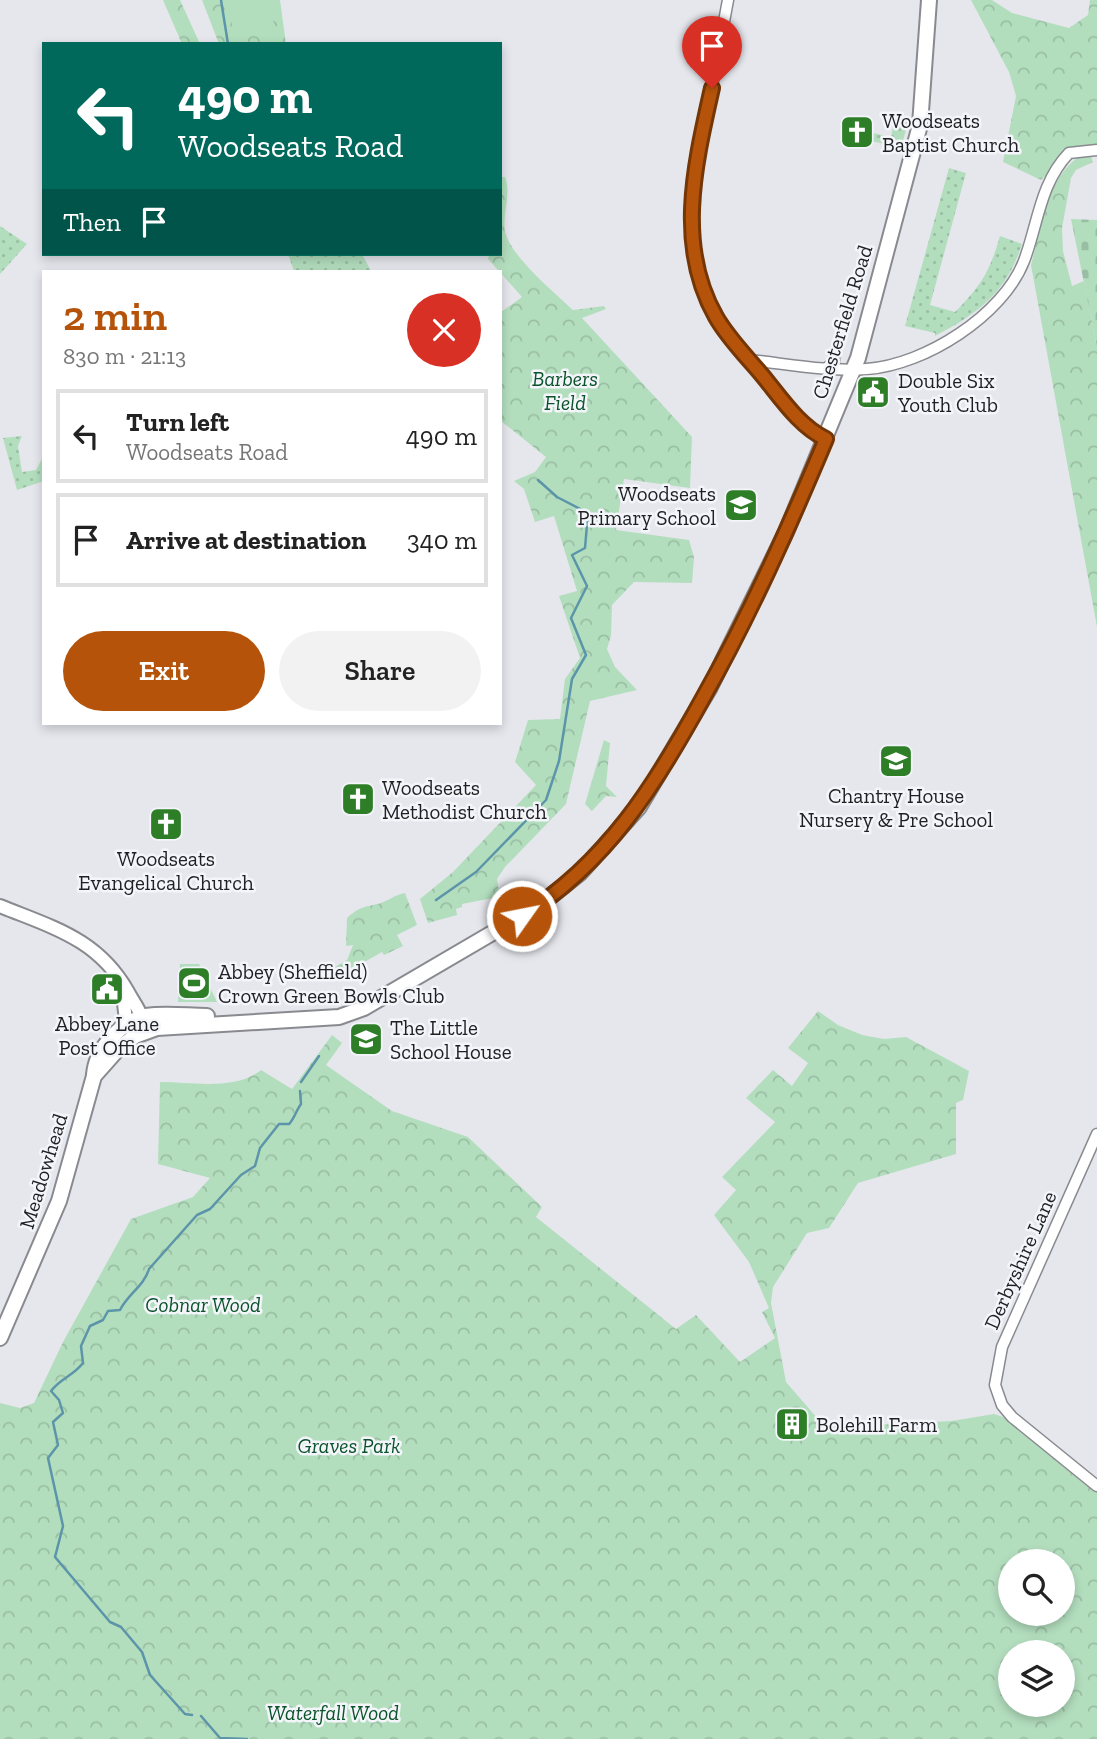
<!DOCTYPE html>
<html lang="en">
<head>
<meta charset="utf-8">
<style>
	:root { --surface:#fff; --page:#f2f2f2; --text:#222; --muted:#767676; --line:#e0e0e0; --accent:#b45309 }
	body { margin:0; font-family:"Zilla Slab",serif; background:var(--page); color:var(--text); height:100vh; display:flex; flex-direction:column; font-size:26px; white-space:nowrap }
	* { box-sizing:border-box; margin:0 }
	p { font-size:23px; color:var(--muted) }
	.icon { flex:none; width:38px; height:38px; fill:none; stroke:currentColor; stroke-width:2; stroke-linecap:round; stroke-linejoin:round }
	.map { position:relative; flex:1; overflow:hidden }
	.drawer { position:absolute; left:42px; top:270px; width:460px; height:455px; display:flex; flex-direction:column; background:var(--surface); border-radius:0px; box-shadow:0 4px 10px #0003 }
	.drawer>* { flex:none }
	.guide { position:absolute; left:42px; top:42px; width:460px; height:214px; border-radius:0px; box-shadow:0 4px 10px #0003; background:#00695c; color:#fff; overflow:hidden }
	.tools { position:absolute; left:998px; top:1549px; display:grid; gap:14px }
	.tools a { display:grid; place-items:center; width:77px; height:77px; border-radius:50%; background:var(--surface); box-shadow:0 4px 10px #0003; font-size:35px }
	.pin { position:absolute; display:grid; place-items:center; width:60px; height:60px; color:#fff; margin:-72px -30px; border-radius:50% 50% 50% 0; rotate:-45deg; box-shadow:0 0 7px #0007 }
	.pin .icon { rotate:45deg }
	.me { position:absolute; width:77px; margin:-38px; rotate:57deg; stroke-linejoin:round; filter:drop-shadow(0 0 5px #0008) }
	.turn { display:flex; align-items:center; gap:24px; height:147px; padding:0 21px; font-size:32px }
	.turn .icon { width:91px; height:91px; stroke-width:2.5 }
	.turn b { display:block; font-size:49px; line-height:60px }
	.then { display:flex; align-items:center; height:66px; padding:0 21px; background:#0003; gap:14px; font-size:26px }
	.round { display:grid; place-items:center; flex:none; width:74px; height:74px; border-radius:37px; background:var(--page) }
	.headline { display:flex; align-items:center; justify-content:space-between; height:119px; padding:0 21px }
	h1 { font-size:42px; font-weight:600; line-height:52px; color:var(--accent) }
	.primary-button { display:flex; gap:14px; margin-top:auto; padding:14px 21px }
	.primary-button a { flex:1; height:80px; border-radius:42px; background:var(--accent); color:#fff; font-size:28px; font-weight:600; line-height:80px; text-align:center }
	.primary-button a+a { background:var(--page); color:var(--text) }
	ul { padding:0; list-style:none }
	li { display:flex; align-items:center; gap:21px; height:94px; margin:0 14px 10px; padding:0 7px; border:4px solid var(--line); border-radius:0px }
	li div { flex:1 }
	li b { display:block; font-size:26px }
	li em { font-style:normal }
	.map>svg:first-child { display:block }
	.grass { fill:url(#grass-dots) }
	.forest { fill:url(#forest-crowns); fill-rule:evenodd }
	.cemetery { fill:url(#cemetery-stones) }
	.pitch { fill:#b3debe }
	.lines { fill:none; stroke-linecap:round; stroke-linejoin:round }
	.stream { stroke:#5c95a9; stroke-width:2.5 }
	.minor-casing { stroke:#898a8f; stroke-width:13 }
	.major-casing { stroke:#898a8f; stroke-width:16 }
	.highway-casing { stroke:#898a8f; stroke-width:18 }
	.minor { stroke:#fff; stroke-width:10 }
	.major { stroke:#fff; stroke-width:12 }
	.highway { stroke:#fff; stroke-width:14 }
	.route-casing { stroke:#753606; stroke-width:18 }
	.route { stroke:#b45309; stroke-width:12 }
	.labels { text-anchor:middle; dominant-baseline:central; stroke-width:5; stroke-linejoin:round; paint-order:stroke }
	.poi-label { font-size:21px; fill:#1f2022; stroke:#f4f5fa; text-anchor:start }
	.street-label { font-size:21px; fill:#1f2022; stroke:#f4f5fa }
	.park-label { font-size:21px; font-style:italic; fill:#0a532a; stroke:#f4f5fa }
</style>
</head>
<body>
<div class="map">
<svg width="1097" height="1739" viewBox="0 0 1097 1739">
	<defs>
		<pattern id="grass-dots" width="8" height="8" patternUnits="userSpaceOnUse" patternTransform="scale(1.75)"><rect width="8" height="8" fill="#b3debe"/><path d="M2 2h.1M6 6h.1" fill="none" stroke="#9abea3" stroke-width="1.8" stroke-linecap="round"/></pattern>
		<pattern id="forest-crowns" width="20" height="18" patternUnits="userSpaceOnUse" patternTransform="scale(1.75)"><rect width="20" height="18" fill="#b3debe"/><path d="M2 6a3 3 0 1 1 6 0M12 15a3 3 0 1 1 6 0" fill="none" stroke="#9abea3"/></pattern>
		<pattern id="cemetery-stones" width="16" height="16" patternUnits="userSpaceOnUse" patternTransform="scale(1.75)"><rect width="16" height="16" fill="#b3debe"/><path d="M2 7V4a2 2 0 0 1 4 0v3zM10 15v-3a2 2 0 0 1 4 0v3z" fill="#9abea3"/></pattern>
	</defs>
	<rect width="100%" height="100%" fill="#e6e7ed"/>
	<g class="grass">
		<path d="M 895,115 L 909,120 L 901,147 L 870,141 L 873,133 L 891,137 Z"/>
		<path d="M 949,168 L 966,173 L 930,305 L 955,312 C 981,286 990,271 1000,236 L 1022,244 C 1007,292 978,314 935,336 L 935,333 L 905,326 Z"/>
		<path d="M 0,226 L 27,244 L 0,274 Z"/>
		<path d="M 288,254 L 362,254 L 371,271 L 294,271 Z"/>
		<path d="M 22,436 L 18,446 L 22,472 L 36,470 L 44,455 L 44,481 L 17,490 L 3,438 Z"/>
	</g>
	<g class="forest">
		<path d="M 163,0 L 180,0 L 200,44 L 182,44 Z"/>
		<path d="M 202,0 L 280,0 L 286,44 L 219,44 Z"/>
		<path d="M 971,0 L 992,0 L 1012,13 L 1069,28 L 1088,15 L 1090,0 L 1097,0 L 1097,145 L 1072,149 L 1041,180 L 1003,162 L 1016,96 L 1009,72 Z"/>
		<path d="M 1081,155 L 1091,156 L 1093,162 L 1076,170 L 1071,178 L 1062,228 L 1063,251 L 1072,286 L 1084,281 L 1097,347 L 1097,627 L 1031,265 C 1041,228 1046,178 1081,155 Z"/>
		<path d="M 501,177 L 505,177 C 512,194 502,213 505,231 C 510,256 554,292 573,310 L 604,306 L 606,309 L 582,318 L 692,437 L 690,488 L 624,479 L 616,530 L 689,540 L 694,557 L 692,583 L 634,582 L 612,605 L 611,636 L 607,649 L 615,667 L 637,690 L 590,701 L 566,804 L 505,867 L 497,879 L 501,905 L 496,906 L 493,898 L 462,904 L 462,907 L 456,909 L 457,915 L 428,923 L 420,899 L 453,872 L 536,785 L 515,762 L 528,720 L 560,719 L 565,679 L 580,658 L 559,596 L 577,591 L 554,516 L 535,522 L 524,489 L 514,481 L 535,472 L 546,457 L 501,421 L 501,312 L 522,297 L 488,259 L 489,254 L 500,254 Z"/>
		<path d="M 604,740 L 610,743 L 606,786 L 617,797 L 606,796 L 592,811 L 585,804 Z"/>
		<path d="M 405,893 L 417,925 L 397,935 L 403,946 L 384,955 L 382,952 L 340,976 L 335,967 L 347,960 L 353,945 L 346,946 L 347,918 C 359,907 364,907 378,904 C 388,901 394,895 405,893 Z"/>
		<path d="M 818,1011 L 838,1025 L 862,1035 L 884,1039 L 906,1037 L 969,1071 L 963,1100 L 956,1103 L 956,1154 L 858,1183 L 829,1228 L 807,1233 L 773,1287 L 771,1303 L 786,1382 L 818,1419 L 835,1427 L 952,1421 L 994,1414 L 1006,1418 L 1097,1491 L 1097,1739 L 0,1739 L 0,1403 L 20,1408 L 34,1403 L 63,1342 L 131,1219 L 193,1197 L 210,1178 L 158,1164 L 160,1082 C 192,1082 235,1091 261,1070 L 292,1089 L 332,1035 L 342,1043 L 326,1065 L 392,1111 L 468,1137 L 542,1207 L 536,1217 L 676,1329 L 696,1315 L 740,1362 L 775,1338 L 762,1312 L 769,1308 L 749,1262 L 714,1215 L 736,1190 L 722,1177 L 775,1122 L 746,1098 L 773,1070 L 792,1086 L 808,1063 L 788,1048 ZM 1010,1561 L 1062,1561 L 1062,1614 L 1010,1614 ZM 1010,1652 L 1062,1652 L 1062,1704 L 1010,1704 Z"/>
	</g>
	<path class="cemetery" d="M 1071,219 L 1097,220 L 1097,347 L 1096,342 Z"/>
	<g class="pitch">
		<path d="M 229,0 L 271,0 L 274,26 L 233,32 Z"/>
		<path d="M 180,964 L 199,964 L 217,1002 L 178,1002 Z"/>
	</g>
	<g class="lines">
		<g class="stream">
			<path d="M 221,0 L 228,44"/>
			<path d="M 436,900 L 476,872 L 546,800 L 559,761 L 572,679 L 586,655 L 571,618 L 587,586 L 572,555 L 585,548 L 588,513 L 557,497 L 538,480"/>
			<path d="M 301,1082 L 319,1056"/>
			<path d="M 192,1715 L 185,1714 L 150,1675 L 142,1652 L 121,1627 L 110,1622 L 55,1557 L 63,1526 L 48,1458 L 58,1445 L 53,1422 L 63,1413 L 59,1400 L 51,1391 C 61,1378 73,1376 83,1363 L 81,1346 L 90,1326 L 103,1320 L 108,1311 L 120,1310 C 128,1294 144,1286 149,1269 L 197,1215 L 210,1209 L 241,1175 L 255,1166 L 260,1148 L 279,1124 L 289,1124 C 294,1119 296,1111 301,1104 L 300,1091"/>
			<path d="M 201,1716 L 220,1738 L 247,1739"/>
		</g>
		<g class="minor-casing">
			<g id="minor">
				<path d="M 728,0 L 692,193 C 687,285 715,320 772,386 C 788,406 802,428 826,438"/>
				<path d="M 750,360 C 788,364 828,372 867,369 C 925,365 1003,315 1024,261 C 1038,224 1040,183 1069,153 L 1097,150"/>
				<path d="M 827,368 L 834,361 L 834,354"/>
				<path d="M 1097,1134 L 1002,1347 L 995,1385 L 1002,1405 L 1012,1417 L 1097,1486"/>
			</g>
		</g>
		<g class="major-casing">
			<path id="major" d="M 0,906 C 54,928 98,939 128,992 C 136,1007 145,1015 142,1032 L 126,1021 L 124,1003 L 127,991"/>
		</g>
		<g class="highway-casing">
			<g id="highway">
				<path d="M 94,1075 C 96,1049 120,1022 146,1016 C 165,1013 188,1016 207,1016"/>
				<path d="M 0,1338 L 59,1201 L 94,1076 L 118,1049 L 135,1036 L 157,1028 L 339,1017 L 364,1008 L 540,905 L 580,873 L 639,807 L 709,689 L 786,532 L 858,358 L 920,125 L 929,0"/>
			</g>
		</g>
		<use href="#minor" class="minor"/>
		<use href="#major" class="major"/>
		<use href="#highway" class="highway"/>
	</g>
	<g class="lines">
		<g class="route-casing">
			<path id="route" d="M 522,916 C 607,863 656,784 703,698 C 750,615 789,527 826,439 C 799,426 781,398 762,375 C 746,356 728,338 716,317 C 675,245 695,164 712,88"/>
		</g>
		<use href="#route" class="route"/>
	</g>
	<defs>
		<g id="church-square" transform="scale(1.75)"><rect x="-9" y="-9" width="18" height="18" rx="4" fill="#2e7e28" stroke="#f4f5fa"/><path d="M-1.2-6h2.4v3.5h3.3v2.4h-3.3V6h-2.4V-.1h-3.3v-2.4h3.3Z" fill="#fff"/></g>
		<g id="civic-square" transform="scale(1.75)"><rect x="-9" y="-9" width="18" height="18" rx="4" fill="#2e7e28" stroke="#f4f5fa"/><path d="M-.6-6.5H3V-4.5H.6V-3L4-1V1h2V6H-6V1h2V-1L-.6-3ZM-1.2 2.5V6h2.4V2.5Z" fill="#fff"/></g>
		<g id="school-square" transform="scale(1.75)"><rect x="-9" y="-9" width="18" height="18" rx="4" fill="#2e7e28" stroke="#f4f5fa"/><path d="M0-5L7-2L0 1L-7-2ZM-4 1L0 2.5L4 1V4Q0 6-4 4Z" fill="#fff"/></g>
		<g id="stadium-square" transform="scale(1.75)"><rect x="-9" y="-9" width="18" height="18" rx="4" fill="#2e7e28" stroke="#f4f5fa"/><path d="M0-5a6.5 5 0 1 0 0 10a6.5 5 0 1 0 0-10ZM-3.5-1.8h7v3.6h-7Z" fill="#fff"/></g>
		<g id="building-square" transform="scale(1.75)"><rect x="-9" y="-9" width="18" height="18" rx="4" fill="#2e7e28" stroke="#f4f5fa"/><path d="M-4-6H4V6H1V3H-1V6H-4ZM-2.5-4.3h1.7v1.8h-1.7ZM.8-4.3h1.7v1.8H.8ZM-2.5-1h1.7V.8h-1.7ZM.8-1h1.7V.8H.8Z" fill="#fff"/></g>
	</defs>
	<g fill-rule="evenodd">
		<use href="#church-square" x="857" y="132"/>
		<use href="#civic-square" x="873" y="392"/>
		<use href="#school-square" x="741" y="505"/>
		<use href="#school-square" x="896" y="761"/>
		<use href="#church-square" x="358" y="799"/>
		<use href="#church-square" x="166" y="824"/>
		<use href="#stadium-square" x="194" y="983"/>
		<use href="#civic-square" x="107" y="989"/>
		<use href="#school-square" x="366" y="1039"/>
		<use href="#building-square" x="792" y="1424"/>
	</g>
	<g class="labels">
		<g class="poi-label">
			<text x="882" y="120">Woodseats<tspan x="882" dy="24">Baptist Church</tspan></text>
			<text x="898" y="380">Double Six<tspan x="898" dy="24">Youth Club</tspan></text>
			<text x="716" y="493" text-anchor="end">Woodseats<tspan x="716" dy="24">Primary School</tspan></text>
			<text x="382" y="787">Woodseats<tspan x="382" dy="24">Methodist Church</tspan></text>
			<text x="896" y="795" text-anchor="middle">Chantry House<tspan x="896" dy="24">Nursery &amp; Pre School</tspan></text>
			<text x="166" y="858" text-anchor="middle">Woodseats<tspan x="166" dy="24">Evangelical Church</tspan></text>
			<text x="218" y="971">Abbey (Sheffield)<tspan x="218" dy="24">Crown Green Bowls Club</tspan></text>
			<text x="107" y="1023" text-anchor="middle">Abbey Lane<tspan x="107" dy="24">Post Office</tspan></text>
			<text x="390" y="1027">The Little<tspan x="390" dy="24">School House</tspan></text>
			<text x="816" y="1424">Bolehill Farm</text>
		</g>
		<g class="street-label">
			<text transform="translate(842 322) rotate(-73)">Chesterfield Road</text>
			<text transform="translate(43 1171) rotate(-73)">Meadowhead</text>
			<text transform="translate(1020 1260) rotate(-66)">Derbyshire Lane</text>
		</g>
		<g class="park-label">
			<text x="565" y="378">Barbers<tspan x="565" dy="24">Field</tspan></text>
			<text x="203" y="1304">Cobnar Wood</text>
			<text x="349" y="1445">Graves Park</text>
			<text x="333" y="1712">Waterfall Wood</text>
		</g>
	</g>
</svg>
<div class="tools">
<a><svg class="icon" aria-label="search" viewBox="0 0 24 24"><circle cx="10" cy="10" r="6"/><path d="M15 15l6 6"/></svg></a>
<a><svg class="icon" aria-label="layers" viewBox="0 0 24 24"><path d="M12 4l9 5-9 5-9-5zM3 14l9 5 9-5"/></svg></a>
</div>
<div class="pin" style="left:712px;top:88px;background:#d93025"><svg class="icon" aria-label="arrive" viewBox="0 0 24 24"><path d="M6 21V4h12l-3 4 3 4H6"/></svg></div>
<svg class="me" style="left:522px;top:916px" viewBox="-20 -20 40 40"><circle r="17" fill="#b45309" stroke="#fff" stroke-width="3"/><path d="M0-11L8 9 0 5-8 9z" fill="#fff"/></svg>
<div class="guide">
<div class="turn"><svg class="icon" aria-label="left" viewBox="0 0 24 24"><path d="M17 20v-9H6M10 6l-5 5 5 5"/></svg><div><b>490 m</b>Woodseats Road</div></div>
<div class="then">Then<svg class="icon" aria-label="arrive" viewBox="0 0 24 24"><path d="M6 21V4h12l-3 4 3 4H6"/></svg></div>
</div>
<section class="drawer">
<div class="headline"><div><h1>2 min</h1><p>830 m · 21:13</p></div><a class="round" style="background:#d93025;color:#fff"><svg class="icon" aria-label="close" viewBox="0 0 24 24"><path d="M6 6l12 12M18 6L6 18"/></svg></a></div>
<ul>
<li><svg class="icon" aria-label="left" viewBox="0 0 24 24"><path d="M17 20v-9H6M10 6l-5 5 5 5"/></svg><div><b>Turn left</b><p>Woodseats Road</p></div><em>490 m</em></li>
<li><svg class="icon" aria-label="arrive" viewBox="0 0 24 24"><path d="M6 21V4h12l-3 4 3 4H6"/></svg><div><b>Arrive at destination</b></div><em>340 m</em></li>
</ul>
<div class="primary-button"><a>Exit</a><a>Share</a></div>
</section>
</div>
</body>
</html>
